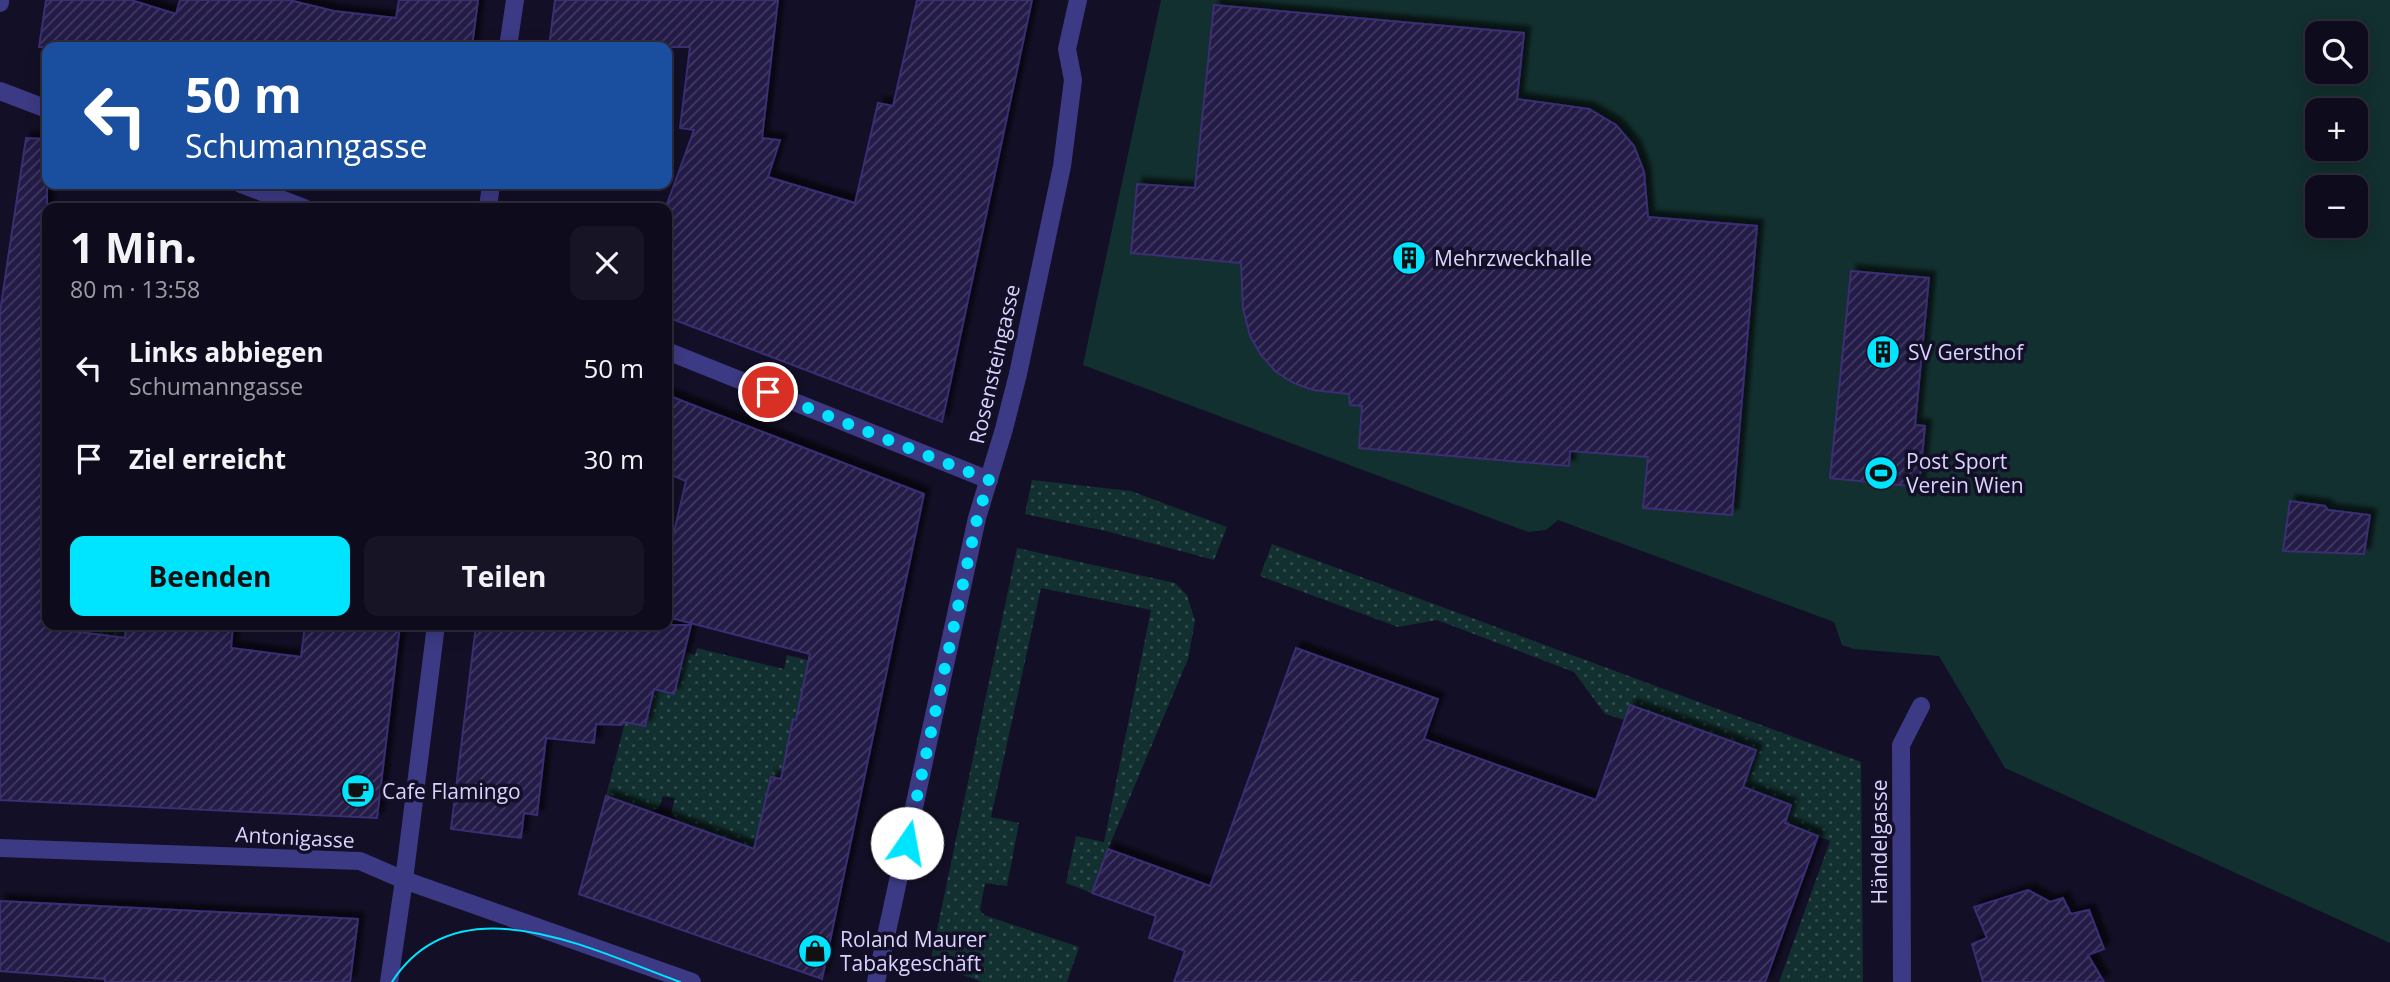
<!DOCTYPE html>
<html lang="de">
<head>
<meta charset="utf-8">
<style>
	:root { --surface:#0e0b1c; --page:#171425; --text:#f1f3f6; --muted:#9b9ba3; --line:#2e2b3b; --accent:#00e5ff }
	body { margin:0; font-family:"Open Sans",sans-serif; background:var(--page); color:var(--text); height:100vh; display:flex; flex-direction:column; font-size:26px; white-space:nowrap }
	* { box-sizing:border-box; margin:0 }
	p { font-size:23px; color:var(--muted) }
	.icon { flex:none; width:38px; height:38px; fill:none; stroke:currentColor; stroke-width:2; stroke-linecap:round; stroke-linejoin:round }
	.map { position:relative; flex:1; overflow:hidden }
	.drawer { position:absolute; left:42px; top:203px; width:630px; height:427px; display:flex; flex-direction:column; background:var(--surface); border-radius:14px; box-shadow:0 4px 18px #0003,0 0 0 2px var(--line) }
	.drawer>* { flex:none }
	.top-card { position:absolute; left:42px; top:42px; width:630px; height:147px; border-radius:14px; box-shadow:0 4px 18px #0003,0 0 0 2px var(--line); background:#1a4fa0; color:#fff; overflow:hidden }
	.tools { position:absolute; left:2305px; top:21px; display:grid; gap:14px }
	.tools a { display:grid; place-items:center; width:63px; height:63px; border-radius:14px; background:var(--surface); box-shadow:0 4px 18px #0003,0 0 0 2px var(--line); font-size:35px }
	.pin { position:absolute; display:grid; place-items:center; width:60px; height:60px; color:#fff; margin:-30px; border:4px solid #fff; border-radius:50%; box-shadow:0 2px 7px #0007 }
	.me { position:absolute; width:77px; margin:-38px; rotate:12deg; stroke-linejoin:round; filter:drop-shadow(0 0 5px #0008) }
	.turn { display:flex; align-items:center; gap:24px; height:147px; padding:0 28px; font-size:32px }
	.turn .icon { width:91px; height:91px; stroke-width:2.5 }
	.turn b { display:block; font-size:49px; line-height:60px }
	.round { display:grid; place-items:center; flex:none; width:74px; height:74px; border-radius:14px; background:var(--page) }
	.overview { display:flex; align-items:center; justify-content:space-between; height:119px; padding:0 28px }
	h1 { font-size:42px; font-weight:700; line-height:52px }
	.primary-button { display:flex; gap:14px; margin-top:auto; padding:14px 28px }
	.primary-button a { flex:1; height:80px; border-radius:14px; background:var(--accent); color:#111; font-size:28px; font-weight:700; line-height:80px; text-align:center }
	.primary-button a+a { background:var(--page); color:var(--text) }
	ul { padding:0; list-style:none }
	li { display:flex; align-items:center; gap:21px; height:91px; padding:0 28px }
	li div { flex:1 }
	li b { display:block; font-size:26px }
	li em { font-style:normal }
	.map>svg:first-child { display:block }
	.green { fill:url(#green-dots) }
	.pitch { fill:#12302f; fill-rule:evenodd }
	.building { fill:url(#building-hatch); stroke:#3b2d73; stroke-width:2; filter:url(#shadow) }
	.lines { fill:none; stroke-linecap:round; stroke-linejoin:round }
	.minor { stroke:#3d3a85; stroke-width:18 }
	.tram { stroke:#00e5ff; stroke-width:2 }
	.route { stroke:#00e5ff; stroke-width:12; stroke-dasharray:0 21.6 }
	.labels { text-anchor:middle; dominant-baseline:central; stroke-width:7; stroke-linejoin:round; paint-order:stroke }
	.poi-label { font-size:21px; fill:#d9d4ff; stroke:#130f26; text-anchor:start }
	.street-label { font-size:21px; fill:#d9d4ff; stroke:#130f26 }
</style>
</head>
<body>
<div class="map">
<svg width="2390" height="982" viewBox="0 0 2390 982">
	<defs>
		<pattern id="green-dots" width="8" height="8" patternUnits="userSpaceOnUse" patternTransform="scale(1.75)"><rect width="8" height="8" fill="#12302f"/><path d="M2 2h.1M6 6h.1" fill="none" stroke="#344d4e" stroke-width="1.8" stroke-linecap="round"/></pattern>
		<pattern id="building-hatch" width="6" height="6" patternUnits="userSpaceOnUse" patternTransform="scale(1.75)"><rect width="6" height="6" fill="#241b47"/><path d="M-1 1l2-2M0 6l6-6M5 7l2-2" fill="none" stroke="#433b63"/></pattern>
		<filter id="shadow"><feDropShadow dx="6" dy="-6" stdDeviation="2" flood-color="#0009"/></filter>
	</defs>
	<rect width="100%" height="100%" fill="#130f26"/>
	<g class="green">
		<path d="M 1032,480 L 1131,491 L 1227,527 L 1214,560 L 1106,531 L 1025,514 Z"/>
		<path d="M 1272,544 L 1861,762 L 1863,982 L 1779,982 L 1830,841 L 1785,823 L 1791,805 L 1750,790 L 1736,806 L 1755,750 L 1631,705 L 1625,720 L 1605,714 L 1574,672 L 1437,620 L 1398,627 L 1260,576 Z"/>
		<path d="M 1017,548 L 1175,583 L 1187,595 L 1195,621 L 1188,659 L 1108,849 L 1092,893 L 1066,883 L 1076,836 L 1104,842 L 1151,610 L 1041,588 L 991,817 L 1019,823 L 1007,886 L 985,883 L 980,910 L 984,915 L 1079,947 L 1067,982 L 982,982 L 930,963 Z"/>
		<path d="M 56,625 L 127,625 L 125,638 L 55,629 Z"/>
		<path d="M 697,648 L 784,669 L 787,655 L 812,661 L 805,678 L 798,720 L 793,720 L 781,779 L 771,777 L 768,841 L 756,839 L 751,866 L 704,848 L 709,832 L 675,819 L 671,813 L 675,798 L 663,796 L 658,809 L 649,811 L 606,796 L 625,722 L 645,726 L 654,689 L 674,694 L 684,652 L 695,655 Z"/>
	</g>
	<path class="pitch" d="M 1161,0 L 2390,0 L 2390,943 L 2005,768 L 1939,656 L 1854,649 L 1842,645 L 1834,622 L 1558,520 L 1546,530 L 1528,532 L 1083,365 ZM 2317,33 L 2356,33 L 2356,72 L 2317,72 ZM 2317,110 L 2356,110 L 2356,149 L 2317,149 ZM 2317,187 L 2356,187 L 2356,226 L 2317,226 Z"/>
	<g class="building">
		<path d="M 46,0 L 131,0 L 176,14 L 180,0 L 289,0 L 334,11 L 396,18 L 399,0 L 478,0 L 472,47 L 39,47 Z"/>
		<path d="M 555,0 L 778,0 L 762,138 L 780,140 L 768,177 L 855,203 L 878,103 L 893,106 L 917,0 L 1032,0 L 942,422 L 667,317 L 667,204 L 694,130 L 680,128 L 690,47 L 549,47 Z"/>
		<path d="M 1214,5 L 1524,33 L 1517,99 L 1589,109 L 1616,125 L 1634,146 L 1644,172 L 1648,217 L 1757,226 L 1732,515 L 1643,508 L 1648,457 L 1570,451 L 1569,466 L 1359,448 L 1362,406 L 1350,405 L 1349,394 L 1313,390 L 1294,383 L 1276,372 L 1261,355 L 1250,336 L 1243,308 L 1241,263 L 1131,253 L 1137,184 L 1195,188 Z"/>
		<path d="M 26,138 L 47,139 L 47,504 L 40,548 L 47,549 L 47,625 L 56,625 L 55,629 L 125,638 L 127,625 L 233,625 L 231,648 L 301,657 L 305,625 L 400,625 L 377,818 L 0,800 L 0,312 Z"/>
		<path d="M 1851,271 L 1929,278 L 1915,425 L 1925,426 L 1919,487 L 1830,478 Z"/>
		<path d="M 667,395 L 924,494 L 822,979 L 579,894 L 606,796 L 754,849 L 771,777 L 781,779 L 793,719 L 796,720 L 810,654 L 667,617 L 667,562 L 686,481 L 667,473 Z"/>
		<path d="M 2290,501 L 2325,506 L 2328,510 L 2370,515 L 2364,554 L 2283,551 Z"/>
		<path d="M 476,625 L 691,625 L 674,694 L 654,689 L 645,726 L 625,722 L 621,725 L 596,724 L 594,743 L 546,738 L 537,815 L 524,813 L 521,838 L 451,829 Z"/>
		<path d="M 1296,648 L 1438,699 L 1424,739 L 1596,800 L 1630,705 L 1756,750 L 1743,787 L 1791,805 L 1785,823 L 1818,836 L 1765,982 L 1174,982 L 1185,951 L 1149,938 L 1156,916 L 1092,893 L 1108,849 L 1210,886 Z"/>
		<path d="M 2028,890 L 2050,902 L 2063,898 L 2071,914 L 2089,910 L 2104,949 L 2088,955 L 2104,982 L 1983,982 L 1972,944 L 1987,938 L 1974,907 Z"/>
		<path d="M 0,901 L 358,919 L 350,982 L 105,982 L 105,979 L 0,971 Z"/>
	</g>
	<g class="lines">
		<g class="minor">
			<path d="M 0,3 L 0,0"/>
			<path d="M 508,47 L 515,0"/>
			<path d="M 0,91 L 47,109"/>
			<path d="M 241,184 L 304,208"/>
			<path d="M 488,208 L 491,184"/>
			<path d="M 667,351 L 989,480"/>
			<path d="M 0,848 L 360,861 L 404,880 L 692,982"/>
			<path d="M 389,982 L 404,880 L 436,625"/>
			<path d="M 876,982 L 977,518 L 1004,429 L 1018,374 L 1062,166 L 1073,80 L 1067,49 L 1078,0"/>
			<path d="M 1902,982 L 1901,745 L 1921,706"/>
		</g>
		<path class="tram" d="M 392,982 C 458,879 594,951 680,982"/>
	</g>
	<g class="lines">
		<path class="route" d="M 768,392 L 989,480 L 977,519 L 907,843"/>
	</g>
	<defs>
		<g id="building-disc" transform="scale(1.75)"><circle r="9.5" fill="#00e5ff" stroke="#130f26"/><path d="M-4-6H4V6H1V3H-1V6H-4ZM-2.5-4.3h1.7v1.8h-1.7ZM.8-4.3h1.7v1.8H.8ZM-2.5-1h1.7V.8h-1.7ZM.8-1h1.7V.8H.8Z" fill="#111"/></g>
		<g id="stadium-disc" transform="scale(1.75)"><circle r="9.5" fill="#00e5ff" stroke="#130f26"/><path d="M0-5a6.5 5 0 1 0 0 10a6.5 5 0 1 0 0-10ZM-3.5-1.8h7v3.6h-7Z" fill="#111"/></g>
		<g id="cafe-disc" transform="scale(1.75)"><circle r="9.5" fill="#00e5ff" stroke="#130f26"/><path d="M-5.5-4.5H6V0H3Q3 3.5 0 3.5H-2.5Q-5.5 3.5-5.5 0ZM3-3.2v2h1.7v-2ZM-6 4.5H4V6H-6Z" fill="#111"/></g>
		<g id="shop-disc" transform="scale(1.75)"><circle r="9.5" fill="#00e5ff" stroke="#130f26"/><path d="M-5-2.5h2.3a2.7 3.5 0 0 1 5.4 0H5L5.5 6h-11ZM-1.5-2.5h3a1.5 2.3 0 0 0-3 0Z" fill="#111"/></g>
	</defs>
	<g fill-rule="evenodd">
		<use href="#building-disc" x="1409" y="258"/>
		<use href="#building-disc" x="1883" y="352"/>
		<use href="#stadium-disc" x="1881" y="473"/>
		<use href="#cafe-disc" x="358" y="791"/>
		<use href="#shop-disc" x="815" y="951"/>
	</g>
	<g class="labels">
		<g class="poi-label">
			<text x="1434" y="258">Mehrzweckhalle</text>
			<text x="1908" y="352">SV Gersthof</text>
			<text x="1906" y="461">Post Sport<tspan x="1906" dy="24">Verein Wien</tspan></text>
			<text x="382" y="791">Cafe Flamingo</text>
			<text x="840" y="939">Roland Maurer<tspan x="840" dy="24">Tabakgeschäft</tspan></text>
		</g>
		<g class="street-label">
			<text transform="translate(994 364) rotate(-77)">Rosensteingasse</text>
			<text transform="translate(295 837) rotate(3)">Antonigasse</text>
			<text transform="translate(1879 842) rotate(-90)">Händelgasse</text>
		</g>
	</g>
</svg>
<div class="tools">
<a><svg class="icon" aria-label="search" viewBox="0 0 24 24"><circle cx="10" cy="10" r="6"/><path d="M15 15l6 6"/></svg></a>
<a>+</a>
<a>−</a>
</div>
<div class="pin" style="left:768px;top:392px;background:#d93025"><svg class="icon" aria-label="arrive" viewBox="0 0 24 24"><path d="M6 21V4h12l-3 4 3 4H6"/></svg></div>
<svg class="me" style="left:907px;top:843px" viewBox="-20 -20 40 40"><circle r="19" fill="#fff"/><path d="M0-13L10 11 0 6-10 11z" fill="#00e5ff"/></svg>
<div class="top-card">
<div class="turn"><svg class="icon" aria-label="left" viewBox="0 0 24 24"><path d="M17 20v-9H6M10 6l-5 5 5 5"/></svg><div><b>50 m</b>Schumanngasse</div></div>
</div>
<section class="drawer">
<div class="overview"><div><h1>1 Min.</h1><p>80 m · 13:58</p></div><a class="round"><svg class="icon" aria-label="close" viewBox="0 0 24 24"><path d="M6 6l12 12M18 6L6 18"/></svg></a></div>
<ul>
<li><svg class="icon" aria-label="left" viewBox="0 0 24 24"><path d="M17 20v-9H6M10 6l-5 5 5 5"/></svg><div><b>Links abbiegen</b><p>Schumanngasse</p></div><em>50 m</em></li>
<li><svg class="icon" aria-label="arrive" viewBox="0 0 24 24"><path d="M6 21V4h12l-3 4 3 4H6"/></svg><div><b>Ziel erreicht</b></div><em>30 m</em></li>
</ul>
<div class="primary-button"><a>Beenden</a><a>Teilen</a></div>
</section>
</div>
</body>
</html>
